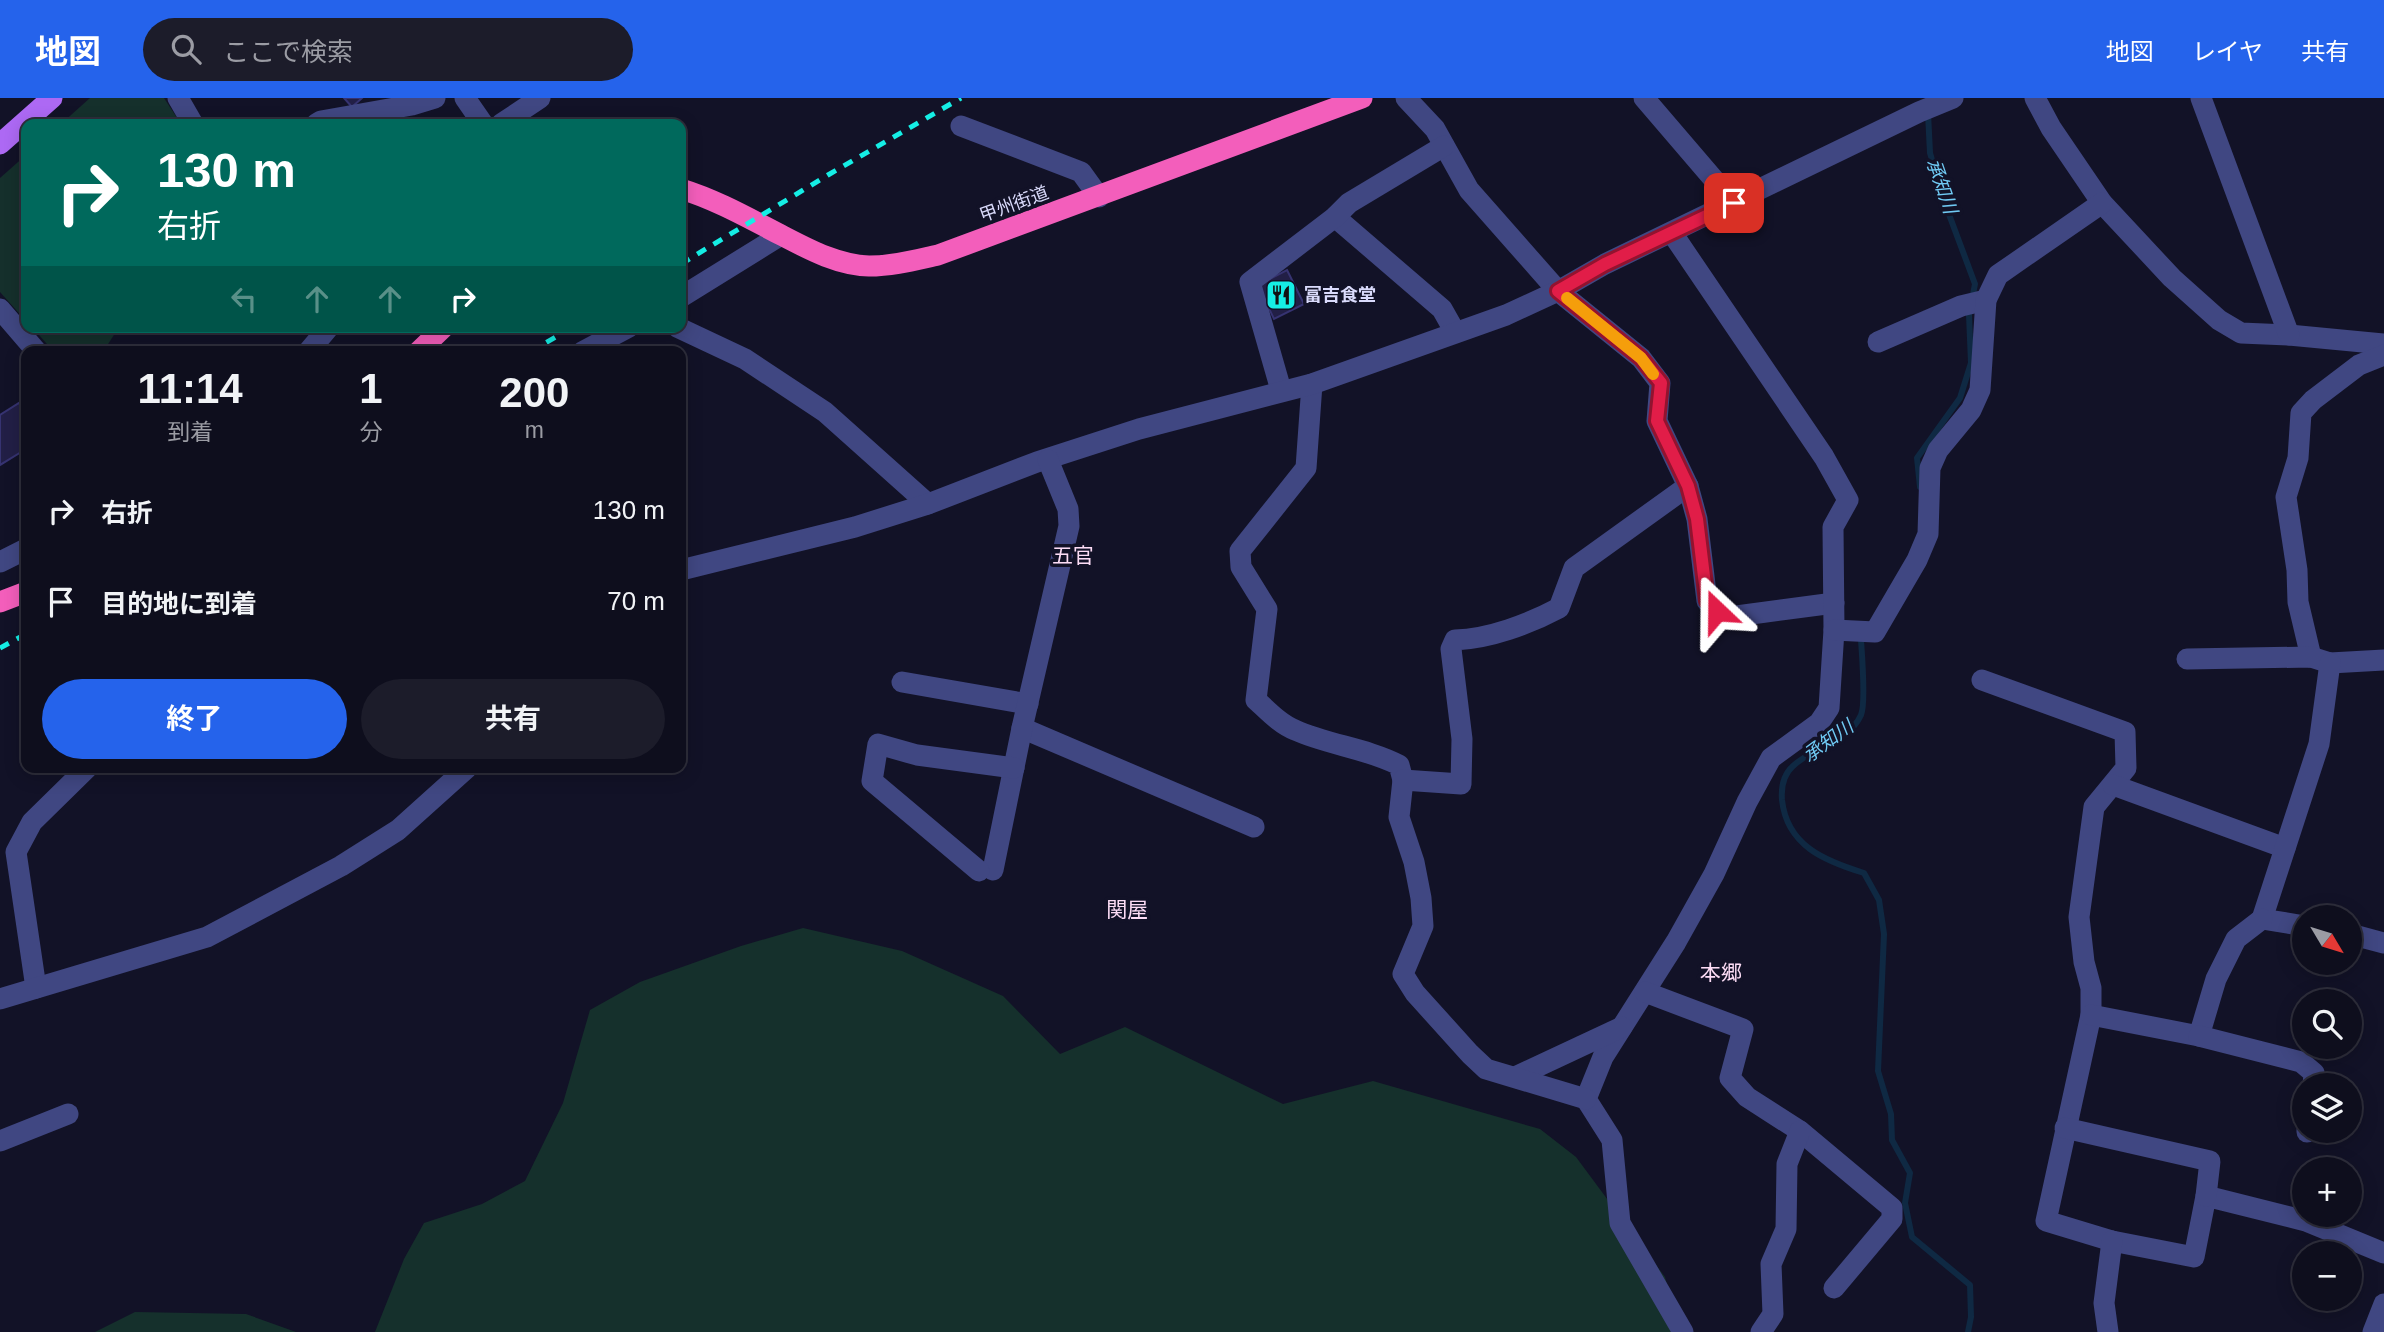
<!DOCTYPE html>
<html lang="ja">
<head>
<meta charset="utf-8">
<style>
	:root { --surface:#0e0e1d; --page:#1c1c2a; --text:#f1f3f6; --muted:#9b9ca4; --line:#2e2e3b; --accent:#2563eb }
	body { margin:0; font-family:Helvetica,"Noto Sans JP",sans-serif; background:var(--page); color:var(--text); height:100vh; display:flex; flex-direction:column; font-size:26px; white-space:nowrap }
	* { box-sizing:border-box; margin:0 }
	p { font-size:23px; color:var(--muted) }
	.icon { flex:none; width:38px; height:38px; fill:none; stroke:currentColor; stroke-width:2; stroke-linecap:round; stroke-linejoin:round }
	.map { position:relative; flex:1; overflow:hidden }
	.details { position:absolute; left:21px; top:248px; width:665px; height:427px; display:flex; flex-direction:column; background:var(--surface); border-radius:14px; box-shadow:0 4px 18px #0003,0 0 0 2px var(--line) }
	.details>* { flex:none }
	.guide { position:absolute; left:21px; top:21px; width:665px; height:214px; border-radius:14px; box-shadow:0 4px 18px #0003,0 0 0 2px var(--line); background:#00695c; color:#fff; overflow:hidden }
	.needle { width:46px; rotate:128deg }
	.tools { position:absolute; left:2292px; top:807px; display:grid; gap:14px }
	.tools a { display:grid; place-items:center; width:70px; height:70px; border-radius:50%; background:var(--surface); box-shadow:0 4px 18px #0003,0 0 0 2px var(--line); font-size:35px }
	.pin { position:absolute; display:grid; place-items:center; width:60px; height:60px; color:#fff; margin:-30px; border-radius:14px; box-shadow:0 4px 10px #0006 }
	.me { position:absolute; width:77px; margin:-38px; rotate:337deg; stroke-linejoin:round; filter:drop-shadow(0 0 5px #0008) }
	.turn { display:flex; align-items:center; gap:24px; height:147px; padding:0 21px; font-size:32px }
	.turn .icon { width:91px; height:91px; stroke-width:2.5 }
	.turn b { display:block; font-size:49px; line-height:60px }
	.lanes { display:flex; align-items:center; height:66px; padding:0 21px; background:#0003; justify-content:center; gap:35px; direction:ltr }
	.lanes .off { opacity:.35 }
	.eta { display:flex; justify-content:space-evenly; align-items:center; height:119px; text-align:center }
	.eta b { font-size:42px; font-weight:700; line-height:49px }
	.button { display:flex; gap:14px; margin-top:auto; padding:14px 21px }
	.button a { flex:1; height:80px; border-radius:42px; background:var(--accent); color:#fff; font-size:28px; font-weight:700; line-height:80px; text-align:center }
	.button a+a { background:var(--page); color:var(--text) }
	ul { padding:0; list-style:none }
	li { display:flex; align-items:center; gap:21px; height:91px; padding:0 21px }
	li div { flex:1 }
	li b { display:block; font-size:26px }
	li em { font-style:normal }
	header { display:flex; align-items:center; gap:42px; box-sizing:border-box; height:98px; padding:0 35px; background:var(--accent); color:#fff }
	header strong { font-size:33px }
	nav { display:flex; gap:38px; margin-inline-start:auto; font-size:24px }
	.search { width:490px; height:63px; background:var(--page); display:flex; align-items:center; gap:18px; box-sizing:border-box; padding:0 24px; border-radius:38px; color:var(--muted); font-size:26px }
	.map>svg:first-child { display:block }
	.green { fill:#15302c }
	.lines { fill:none; stroke-linecap:round; stroke-linejoin:round }
	.stream { stroke:#0f2943; stroke-width:6 }
	.building { fill:#221f46; stroke:#363371; stroke-width:2 }
	.minor { stroke:#404782; stroke-width:21 }
	.major { stroke:#ad69f4; stroke-width:21 }
	.highway { stroke:#f35ebb; stroke-width:21 }
	.rail { stroke:#15eee5; stroke-width:5; stroke-dasharray:10 9; stroke-linecap:butt }
	.route-casing { stroke:#92132f; stroke-width:18 }
	.route { stroke:#e11d48; stroke-width:12 }
	.slow { stroke:#f59e0b; stroke-width:12 }
	.labels { text-anchor:middle; dominant-baseline:central; stroke-width:7; stroke-linejoin:round; paint-order:stroke }
	.street-label { font-size:18px; fill:#dadbfc; stroke:#121227 }
	.poi-label { font-size:18px; font-weight:bold; fill:#dadbfc; stroke:#121227; text-anchor:start }
	.water-label { font-size:19px; font-style:italic; fill:#70caf4; stroke:#121227 }
	.quarter-label { font-size:21px; fill:#fcdcf5; stroke:#121227 }
</style>
</head>
<body>
<header>
<strong>地図</strong>
<div class="search"><svg class="icon" aria-label="search" viewBox="0 0 24 24"><circle cx="10" cy="10" r="6"/><path d="M15 15l6 6"/></svg>ここで検索</div>
<nav><a>地図</a><a>レイヤ</a><a>共有</a></nav>
</header>
<div class="map">
<svg width="2384" height="1234" viewBox="0 0 2384 1234">
	<rect width="100%" height="100%" fill="#121227"/>
	<g class="green">
		<path d="M 90,0 L 164,0 L 181,26 L 61,26 Z"/>
		<path d="M 26,57 L 26,223 L 0,194 L 0,80 Z"/>
		<path d="M 32,229 L 119,229 L 103,254 L 54,254 Z"/>
		<path d="M 803,830 L 902,853 L 1003,898 L 1060,956 L 1125,929 L 1283,1006 L 1373,983 L 1540,1031 L 1576,1059 L 1665,1179 L 1679,1234 L 375,1234 L 404,1161 L 424,1125 L 482,1106 L 525,1083 L 563,1005 L 590,912 L 640,884 L 741,848 Z"/>
		<path d="M 135,1214 L 246,1216 L 296,1234 L 95,1234 Z"/>
	</g>
	<g class="lines">
		<g class="stream">
			<path d="M 1920,389 L 1917,360 L 1960,300 L 1971,265 L 1969,217 L 1975,186 L 1947,111 L 1930,55 L 1928,15"/>
			<path d="M 1863,539 L 1861,542 C 1862,557 1866,606 1861,617 C 1849,644 1813,649 1793,668 C 1783,677 1781,690 1782,702 C 1787,748 1825,763 1864,775 L 1879,802 L 1884,836 L 1878,973 L 1891,1016 L 1892,1042 L 1910,1075 L 1905,1105 L 1912,1139 L 1970,1187 L 1971,1219 L 1968,1234"/>
		</g>
	</g>
	<g class="building">
		<path d="M 344,0 L 362,0 L 352,9 Z"/>
		<path d="M 1287,172 L 1304,206 L 1274,221 L 1258,187 Z"/>
		<path d="M 19,305 L 26,316 L 26,351 L 0,367 L 0,317 Z"/>
	</g>
	<g class="lines">
		<g class="minor">
			<path d="M 178,0 L 193,26"/>
			<path d="M 465,0 L 483,26"/>
			<path d="M 1406,0 L 1435,31 L 1469,92 L 1558,193 L 1641,260 L 1660,285 L 1657,323 L 1688,388 L 1697,421 L 1707,503 L 1717,513 L 1729,519 L 1834,505"/>
			<path d="M 1644,0 L 1734,105"/>
			<path d="M 2035,0 L 2051,30 L 2102,105 L 2172,180 L 2219,222 L 2241,235 L 2289,237 L 2384,246"/>
			<path d="M 2201,0 L 2289,237"/>
			<path d="M 316,26 L 321,23 L 412,7 L 435,0"/>
			<path d="M 501,26 L 540,0"/>
			<path d="M 961,28 L 1081,74 L 1099,99"/>
			<path d="M 1335,119 L 1442,211 L 1455,234"/>
			<path d="M 1672,135 L 1824,359 L 1848,402 L 1833,429 L 1834,532 L 1829,610 L 1819,625 L 1771,660 L 1747,704 L 1714,776 L 1676,844 L 1603,959 L 1586,1001 L 1612,1042 L 1620,1125 L 1683,1234"/>
			<path d="M 681,199 L 781,137"/>
			<path d="M 0,211 L 37,254"/>
			<path d="M 677,229 L 745,261 L 825,314 L 928,406"/>
			<path d="M 1878,244 L 1961,208 L 1986,202"/>
			<path d="M 308,254 L 329,229"/>
			<path d="M 582,254 L 629,229"/>
			<path d="M 1312,286 L 1306,370 L 1240,453 L 1241,469 L 1267,511 L 1256,602 C 1268,613 1280,626 1295,632 C 1328,647 1366,650 1399,667 L 1403,682"/>
			<path d="M 1281,292 L 1250,184 L 1335,119 L 1349,105 L 1444,48"/>
			<path d="M 0,464 L 26,451"/>
			<path d="M 681,472 L 855,429 L 928,406 L 1037,364 L 1139,331 L 1312,286 L 1506,217 L 1558,193 L 1605,166 L 1919,14 L 1953,0"/>
			<path d="M 1834,532 L 1875,534 L 1917,462 L 1928,436 L 1930,370 L 1938,352 L 1971,312 L 1980,292 L 1986,202 L 1998,177 L 2102,105"/>
			<path d="M 2311,559 L 2298,504 L 2297,472 L 2286,399 L 2298,360 L 2301,315 L 2313,302 L 2359,267 L 2384,257"/>
			<path d="M 2187,561 L 2311,559 L 2330,565 L 2384,562"/>
			<path d="M 1982,582 L 2125,634 L 2126,670 L 2094,709 L 2079,819 L 2084,864 L 2091,890 L 2091,917 L 2046,1123 L 2112,1143 L 2194,1159 L 2206,1098 L 2306,1123 L 2384,1155"/>
			<path d="M 902,584 L 1028,606"/>
			<path d="M 1022,630 L 1254,729"/>
			<path d="M 2113,687 L 2285,750"/>
			<path d="M 993,772 L 1022,630 L 1069,428 L 1068,411 L 1048,362"/>
			<path d="M 979,773 L 872,683 L 878,646 L 917,657 L 1014,670"/>
			<path d="M 2305,828 L 2262,821 L 2319,646 L 2330,565"/>
			<path d="M 2350,836 L 2384,845"/>
			<path d="M 36,890 L 16,754 L 32,724 L 87,670"/>
			<path d="M 1645,894 L 1743,931 L 1730,980 L 1747,999 L 1800,1033 L 1892,1110 L 1892,1121 L 1834,1190"/>
			<path d="M 0,901 L 207,839 L 341,768 L 398,732 L 467,670"/>
			<path d="M 2091,917 L 2199,938 L 2216,881 L 2236,841 L 2262,821"/>
			<path d="M 2199,938 L 2301,964 L 2314,975 L 2313,987"/>
			<path d="M 1515,979 L 1622,929"/>
			<path d="M 1586,1001 L 1486,971 L 1470,956 L 1415,895 L 1403,876 L 1423,828 L 1421,800 L 1414,764 L 1399,719 L 1403,682 L 1461,686 L 1462,641 L 1451,551 L 1455,542 C 1489,541 1529,526 1559,510 L 1574,470 L 1688,388"/>
			<path d="M 2065,1030 L 2210,1063 L 2206,1098"/>
			<path d="M 2307,1034 L 2307,1032"/>
			<path d="M 0,1043 L 68,1016"/>
			<path d="M 1761,1234 L 1773,1216 L 1771,1166 L 1786,1131 L 1787,1066 L 1800,1033"/>
			<path d="M 2108,1234 L 2104,1205 L 2112,1143"/>
			<path d="M 2373,1234 L 2384,1206"/>
		</g>
		<path class="major" d="M 0,46 L 52,0"/>
		<g class="highway">
			<path d="M 681,91 C 717,102 750,121 783,138 C 810,152 838,167 869,168 C 893,168 915,162 938,157 L 1362,0"/>
			<path d="M 418,254 L 444,229"/>
			<path d="M 0,504 L 26,494"/>
		</g>
		<g class="rail">
			<path d="M 681,166 L 828,77 L 961,0"/>
			<path d="M 530,254 L 573,229"/>
			<path d="M 0,550 L 26,536"/>
		</g>
	</g>
	<g class="lines">
		<g class="route-casing">
			<path id="route" d="M 1717,513 L 1707,503 L 1697,421 L 1688,388 L 1657,323 L 1661,285 L 1641,260 L 1558,193 L 1605,166 L 1734,105"/>
		</g>
		<use href="#route" class="route"/>
		<path class="slow" d="M 1567,200 L 1641,260 L 1653,276"/>
	</g>
	<defs>
		<g id="restaurant-square" transform="scale(1.575)"><rect x="-9" y="-9" width="18" height="18" rx="4" fill="#15eee5" stroke="#121227"/><path d="M-5-6h1v4h1v-4h1v4h1v-4h1v5L-1.5 .5V6h-2V.5L-5-1ZM5-6V6H3V1.5H1.5Q1.5-4 5-6Z" fill="#111"/></g>
	</defs>
	<g fill-rule="evenodd">
		<use href="#restaurant-square" x="1281" y="197"/>
	</g>
	<g class="labels">
		<g class="street-label">
			<text transform="translate(1014 106) rotate(-20)">甲州街道</text>
		</g>
		<g class="poi-label">
			<text x="1304" y="197">富吉食堂</text>
		</g>
		<g class="water-label">
			<text transform="translate(1942 88) rotate(71)">承知川</text>
			<text transform="translate(1828 643) rotate(-36)">承知川</text>
		</g>
		<g class="quarter-label">
			<text x="1073" y="457">五官</text>
			<text x="1127" y="811">関屋</text>
			<text x="1721" y="874">本郷</text>
		</g>
	</g>
</svg>
<div class="tools">
<a><svg class="needle" viewBox="-14 -14 28 28"><path d="M0-13l5 13h-10z" fill="#e53935"/><path d="M0 13l5-13h-10z" fill="#9b9ca4"/></svg></a>
<a><svg class="icon" aria-label="search" viewBox="0 0 24 24"><circle cx="10" cy="10" r="6"/><path d="M15 15l6 6"/></svg></a>
<a><svg class="icon" aria-label="layers" viewBox="0 0 24 24"><path d="M12 4l9 5-9 5-9-5zM3 14l9 5 9-5"/></svg></a>
<a>+</a>
<a>−</a>
</div>
<div class="pin" style="left:1734px;top:105px;background:#d93025"><svg class="icon" aria-label="arrive" viewBox="0 0 24 24"><path d="M6 21V4h12l-3 4 3 4H6"/></svg></div>
<svg class="me" style="left:1717px;top:513px" viewBox="-20 -20 40 40"><path d="M0-17L14 15 0 8-14 15z" fill="#e11d48" stroke="#fff" stroke-width="4"/></svg>
<div class="guide">
<div class="turn"><svg class="icon" aria-label="right" viewBox="0 0 24 24"><path d="M7 20v-9h11M14 6l5 5-5 5"/></svg><div><b>130 m</b>右折</div></div>
<div class="lanes"><svg class="icon off" aria-label="left" viewBox="0 0 24 24"><path d="M17 20v-9H6M10 6l-5 5 5 5"/></svg><svg class="icon off" aria-label="ahead" viewBox="0 0 24 24"><path d="M12 20V5M6 11l6-6 6 6"/></svg><svg class="icon off" aria-label="ahead" viewBox="0 0 24 24"><path d="M12 20V5M6 11l6-6 6 6"/></svg><svg class="icon" aria-label="right" viewBox="0 0 24 24"><path d="M7 20v-9h11M14 6l5 5-5 5"/></svg></div>
</div>
<section class="details">
<div class="eta">
<div><b>11:14</b><p>到着</p></div>
<div><b>1</b><p>分</p></div>
<div><b>200</b><p>m</p></div>
</div>
<ul>
<li><svg class="icon" aria-label="right" viewBox="0 0 24 24"><path d="M7 20v-9h11M14 6l5 5-5 5"/></svg><div><b>右折</b></div><em>130 m</em></li>
<li><svg class="icon" aria-label="arrive" viewBox="0 0 24 24"><path d="M6 21V4h12l-3 4 3 4H6"/></svg><div><b>目的地に到着</b></div><em>70 m</em></li>
</ul>
<div class="button"><a>終了</a><a>共有</a></div>
</section>
</div>
</body>
</html>
